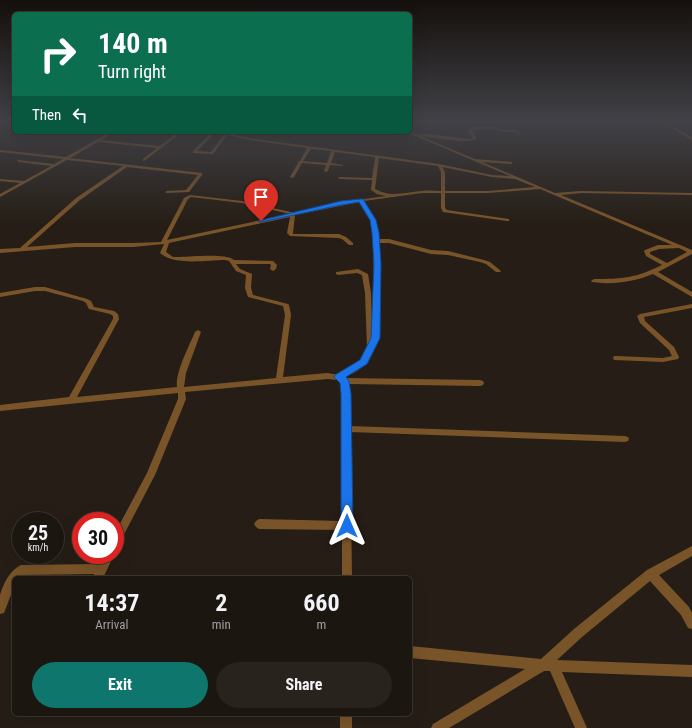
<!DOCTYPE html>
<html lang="en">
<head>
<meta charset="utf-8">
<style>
	:root { --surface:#1c1610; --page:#29231e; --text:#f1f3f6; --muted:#a09f9f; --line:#3a3530; --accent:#0f766e }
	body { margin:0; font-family:"Roboto Condensed",sans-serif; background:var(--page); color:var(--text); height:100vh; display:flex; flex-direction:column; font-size:15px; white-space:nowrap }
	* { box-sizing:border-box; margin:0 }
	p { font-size:13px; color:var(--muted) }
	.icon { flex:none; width:22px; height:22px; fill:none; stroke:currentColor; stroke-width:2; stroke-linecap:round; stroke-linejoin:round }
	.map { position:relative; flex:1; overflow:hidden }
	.sheet { position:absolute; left:12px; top:576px; width:400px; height:140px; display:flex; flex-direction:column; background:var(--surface); border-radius:6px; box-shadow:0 4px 16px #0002,0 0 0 1px var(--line) }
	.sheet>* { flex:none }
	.guide { position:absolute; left:12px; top:12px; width:400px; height:122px; border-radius:6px; box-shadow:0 4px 16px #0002,0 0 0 1px var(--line); background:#0b6e4f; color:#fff; overflow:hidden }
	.speed { position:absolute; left:12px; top:512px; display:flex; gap:8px; font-size:20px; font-weight:700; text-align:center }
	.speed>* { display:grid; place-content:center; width:52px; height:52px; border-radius:50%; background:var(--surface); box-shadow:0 4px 16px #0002,0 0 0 1px var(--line); line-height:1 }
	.speed small { font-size:10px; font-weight:400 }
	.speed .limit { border:6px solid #d22; background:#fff; color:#111 }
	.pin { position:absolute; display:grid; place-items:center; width:34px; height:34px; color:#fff; margin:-41px -17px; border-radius:50% 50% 50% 0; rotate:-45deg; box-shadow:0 0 4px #0007 }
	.pin .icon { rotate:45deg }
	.me { position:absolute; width:44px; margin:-22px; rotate:0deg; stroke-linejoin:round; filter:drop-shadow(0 0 3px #0008) }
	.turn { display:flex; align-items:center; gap:14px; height:84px; padding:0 20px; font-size:18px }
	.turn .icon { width:52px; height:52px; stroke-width:2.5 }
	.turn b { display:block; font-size:28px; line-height:34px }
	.then { display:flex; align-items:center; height:38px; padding:0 20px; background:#0003; gap:8px; font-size:15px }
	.eta { display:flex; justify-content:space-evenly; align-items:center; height:68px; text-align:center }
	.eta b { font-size:24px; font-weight:700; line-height:28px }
	.primary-button { display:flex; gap:8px; margin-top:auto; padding:8px 20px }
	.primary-button a { flex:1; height:46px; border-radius:24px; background:var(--accent); color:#fff; font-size:16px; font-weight:700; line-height:46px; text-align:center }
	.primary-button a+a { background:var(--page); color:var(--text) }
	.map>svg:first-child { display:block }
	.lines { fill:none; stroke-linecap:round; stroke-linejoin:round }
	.street { fill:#7a5429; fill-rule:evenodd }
	.route { fill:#1a73e8; stroke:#114b97 }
</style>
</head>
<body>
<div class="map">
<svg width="692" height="728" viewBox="0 0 692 728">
	<rect width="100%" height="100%" fill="#261e16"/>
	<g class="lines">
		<g class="street">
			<path d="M 662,122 L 666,122 L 692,137 L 692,140 Z"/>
			<path d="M 472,127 L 493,127 L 503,130 L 517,130 L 522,133 L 520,134 L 516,132 L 503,132 L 493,129 L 474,129 L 472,130 L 477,139 L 468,141 L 460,141 L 420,136 L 475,159 L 512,162 L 512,164 L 511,164 L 482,162 L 555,193 L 581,191 L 692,193 L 692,195 L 581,193 L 561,195 L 692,250 L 692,254 L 658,272 L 692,292 L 692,297 L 653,274 C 634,282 612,285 592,282 L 591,281 L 594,279 C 623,279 636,278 662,265 L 646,256 L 644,251 L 645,250 L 658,245 L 672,245 L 540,189 L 488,193 L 445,193 L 445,208 L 447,210 L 509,219 L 509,221 L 507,221 L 443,212 L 441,208 L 441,193 L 422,193 L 364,201 C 372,214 378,224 379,239 L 389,239 L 431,250 L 448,251 L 484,260 L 490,262 L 501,271 L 500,272 L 496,272 L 486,264 L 480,262 L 448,255 L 431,254 L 389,243 L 379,243 L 380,306 L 378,338 L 369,359 L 365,365 L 357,371 L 345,377 L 346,378 L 480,380 L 483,381 L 484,383 L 483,385 L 480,386 L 349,384 L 350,426 L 625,436 L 628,437 L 629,439 L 628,441 L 625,442 L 350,432 L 352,578 L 342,578 L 342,530 L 259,529 L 256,527 L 254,524 L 256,521 L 259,519 L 342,521 L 341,382 L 337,380 L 328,379 L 185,392 L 186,399 L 155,475 L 118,546 L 115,548 L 115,533 L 147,473 L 178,399 L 178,393 L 0,411 L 0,405 L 69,397 L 113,319 L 113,316 L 110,314 L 89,309 L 86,303 L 83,301 L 45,291 L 35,291 L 0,297 L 0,293 L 35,287 L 45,287 L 87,299 L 91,301 L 94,307 L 114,311 L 118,314 L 119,319 L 77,397 L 177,387 C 175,373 189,346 195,332 L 198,330 L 201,332 L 186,373 L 184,387 L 276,378 L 285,315 L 283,306 L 248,297 L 245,288 L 246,275 L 236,271 L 229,261 L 225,260 C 206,260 175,266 160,253 L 164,244 L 133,247 L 75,247 L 0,253 L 0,249 L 20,248 L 76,198 L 123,166 L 67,160 L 0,197 L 0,194 L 20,183 L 0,181 L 0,179 L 24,181 L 51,166 L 19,162 L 17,161 L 18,160 L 54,164 L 63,159 L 0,152 L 0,150 L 66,157 L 110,132 L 115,132 L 101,140 L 160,146 L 173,136 L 174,132 L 178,132 L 176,137 L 144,161 L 143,161 L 143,159 L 157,148 L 98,142 L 70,158 L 202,173 L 202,175 L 189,192 L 167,193 L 165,192 L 167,191 L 186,190 L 198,175 L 127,167 L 80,200 L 27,247 L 75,243 L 133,243 L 161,242 L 184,198 L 190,195 L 242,201 L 295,213 L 350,201 L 386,196 L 377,194 L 371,190 L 372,180 L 340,179 L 338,178 L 340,177 L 372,178 L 375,157 L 335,152 L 331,163 L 343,165 L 342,166 L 330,165 L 328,171 L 326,172 L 324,171 L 326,165 L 302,163 L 294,177 L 292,178 L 290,177 L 298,163 L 297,162 L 300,161 L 307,148 L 249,140 L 227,135 L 213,154 L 193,153 L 193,151 L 210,134 L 200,132 L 226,133 L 249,138 L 439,164 L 492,175 L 510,176 L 406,132 L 410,132 L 416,134 L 430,134 L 468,139 L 473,138 L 468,130 ZM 214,134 L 224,135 L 211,152 L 197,151 ZM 311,149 L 331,151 L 327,163 L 303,161 ZM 379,158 L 438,166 L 441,172 L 441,191 C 434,191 428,190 422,191 C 405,192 390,198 375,189 ZM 442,167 L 492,177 L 515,179 L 535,187 L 488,191 L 445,191 L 445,172 ZM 191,197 L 242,203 L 290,214 L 167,240 L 188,199 ZM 360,202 L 371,220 L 373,233 L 374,306 L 372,327 L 371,293 L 368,274 L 358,269 L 336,272 L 336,274 L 338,275 L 357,273 L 362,275 L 365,293 L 367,347 C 363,360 352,370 339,374 C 335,375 330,373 327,373 C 312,374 298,376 283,377 L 291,315 L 289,305 L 288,304 L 253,295 L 251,288 L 252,274 L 240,269 L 236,264 L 270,264 L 271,265 L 270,269 L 273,271 L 276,269 L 277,265 L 273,261 L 234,260 C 225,253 192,257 180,257 L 173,257 L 166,252 L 169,243 L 290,217 L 287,233 L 290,236 L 338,238 L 342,239 L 349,245 L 353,245 L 353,243 L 346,237 L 339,234 L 293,234 L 293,233 L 295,215 ZM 679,248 L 687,252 L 667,263 L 650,254 L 650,252 L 659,249 Z"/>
			<path d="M 692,304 L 692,308 L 644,317 L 645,321 L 674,347 L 679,357 L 678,359 L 663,362 L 614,360 L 613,358 L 614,356 L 616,356 L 663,358 L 672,356 L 669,350 L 640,323 L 637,316 L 640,314 Z"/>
			<path d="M 692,546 L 692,556 L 659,575 L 689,607 L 692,613 L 692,629 L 688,628 L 681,615 L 650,581 L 582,637 L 557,660 L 692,665 L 692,677 L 562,672 L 587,728 L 575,728 L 550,671 L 544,671 L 449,728 L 431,728 L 433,724 L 525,669 L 410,658 L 410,646 L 541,659 L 574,629 L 647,570 Z"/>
			<path d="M 104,555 L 114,555 L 103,578 L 93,578 L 94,574 L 23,575 L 20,578 L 14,578 L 14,587 L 4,613 L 0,614 C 0,608 0,601 0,595 C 3,584 10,570 21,565 L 99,564 Z"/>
			<rect x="340" y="714" width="12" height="14"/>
		</g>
	</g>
	<linearGradient id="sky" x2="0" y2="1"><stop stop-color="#15100c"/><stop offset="0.54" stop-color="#414147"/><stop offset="1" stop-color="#414147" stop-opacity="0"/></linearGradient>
	<rect width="692" height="224" fill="url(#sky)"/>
	<path class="route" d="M 361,199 L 363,199 L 376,220 L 379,233 L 381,264 L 380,338 L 367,364 L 346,377 L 349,381 L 351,394 L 353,526 L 352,530 L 347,532 L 343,530 L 341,526 L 341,394 L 340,383 L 334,377 L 335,375 L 360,360 L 371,338 L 374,264 L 372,233 L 370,220 L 359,202 L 341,205 L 261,222 L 258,221 L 341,201 Z"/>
</svg>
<div class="speed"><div>25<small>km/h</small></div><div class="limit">30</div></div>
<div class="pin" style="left:261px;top:221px;background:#d93025"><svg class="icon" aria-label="arrive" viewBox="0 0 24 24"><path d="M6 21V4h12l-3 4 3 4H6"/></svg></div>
<svg class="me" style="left:347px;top:526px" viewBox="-20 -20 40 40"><path d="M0-17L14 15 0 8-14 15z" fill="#1a73e8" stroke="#fff" stroke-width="4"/></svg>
<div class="guide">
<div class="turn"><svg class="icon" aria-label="right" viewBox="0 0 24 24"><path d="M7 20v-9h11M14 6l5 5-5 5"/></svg><div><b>140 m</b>Turn right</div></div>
<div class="then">Then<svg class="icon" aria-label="left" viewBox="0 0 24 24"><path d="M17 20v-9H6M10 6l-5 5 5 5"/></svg></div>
</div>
<section class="sheet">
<div class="eta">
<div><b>14:37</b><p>Arrival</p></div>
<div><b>2</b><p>min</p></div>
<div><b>660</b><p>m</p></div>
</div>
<div class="primary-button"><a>Exit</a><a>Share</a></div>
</section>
</div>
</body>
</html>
